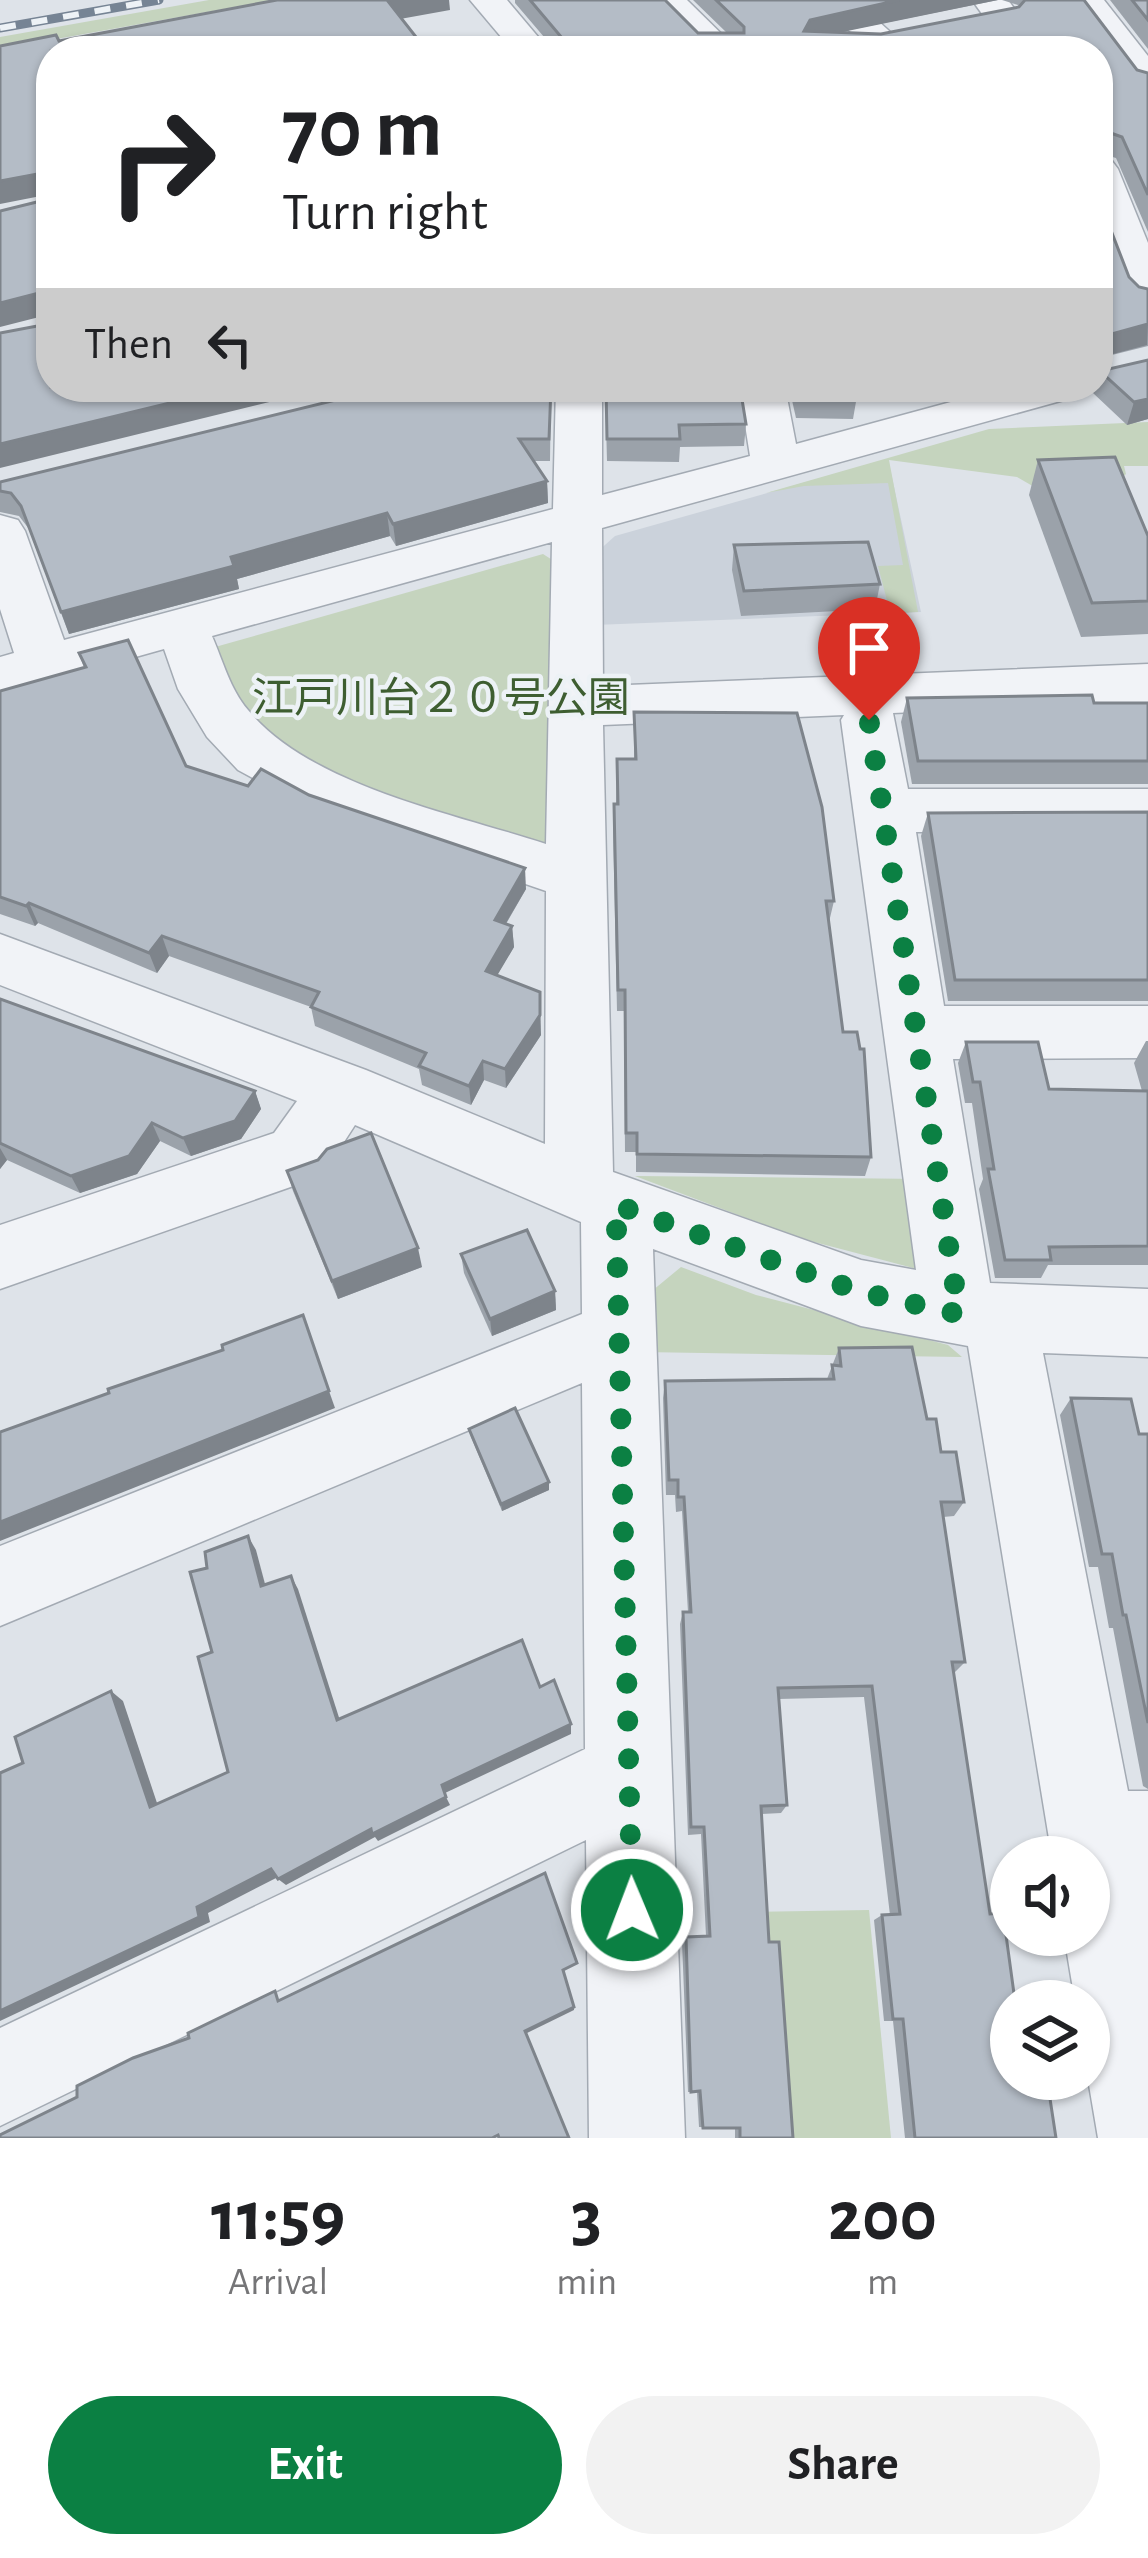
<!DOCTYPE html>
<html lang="en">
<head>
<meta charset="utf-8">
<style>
	:root { --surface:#fff; --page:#f2f2f2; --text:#202124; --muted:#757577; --accent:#0b8043 }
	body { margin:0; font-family:"Alegreya Sans","Noto Sans JP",sans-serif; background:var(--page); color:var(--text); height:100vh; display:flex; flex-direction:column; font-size:45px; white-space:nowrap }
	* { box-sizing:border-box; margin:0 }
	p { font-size:39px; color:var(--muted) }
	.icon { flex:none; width:66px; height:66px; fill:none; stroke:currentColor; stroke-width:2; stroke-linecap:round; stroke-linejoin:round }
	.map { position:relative; height:2138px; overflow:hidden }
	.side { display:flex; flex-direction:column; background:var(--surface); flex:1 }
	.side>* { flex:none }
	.guide { position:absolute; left:36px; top:36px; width:1077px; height:366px; border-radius:48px; box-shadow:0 3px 9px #0004; background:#fff; color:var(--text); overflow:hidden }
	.fabs { position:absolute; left:990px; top:1836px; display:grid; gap:24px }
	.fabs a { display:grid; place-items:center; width:120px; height:120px; border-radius:50%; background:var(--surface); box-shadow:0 3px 9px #0004; font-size:60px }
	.pin { position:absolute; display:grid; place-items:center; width:102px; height:102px; color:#fff; margin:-123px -51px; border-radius:50% 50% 50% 0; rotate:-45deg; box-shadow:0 0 12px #0007 }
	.pin .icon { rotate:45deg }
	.me { position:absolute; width:132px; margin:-66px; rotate:359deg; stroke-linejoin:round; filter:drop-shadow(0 0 9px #0008) }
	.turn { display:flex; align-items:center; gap:42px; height:252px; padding:0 48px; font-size:54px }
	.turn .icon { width:156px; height:156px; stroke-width:2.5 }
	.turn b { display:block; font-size:84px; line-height:102px }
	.then { display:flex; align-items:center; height:114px; padding:0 48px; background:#0003; gap:24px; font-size:45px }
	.eta { display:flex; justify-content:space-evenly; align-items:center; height:204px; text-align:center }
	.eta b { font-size:72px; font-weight:700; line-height:84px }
	.button { display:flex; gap:24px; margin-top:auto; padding:24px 48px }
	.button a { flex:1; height:138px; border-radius:72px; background:var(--accent); color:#fff; font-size:48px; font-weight:700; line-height:138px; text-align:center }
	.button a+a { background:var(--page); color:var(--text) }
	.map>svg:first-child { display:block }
	.built { fill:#cbd2db }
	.green { fill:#c5d4be }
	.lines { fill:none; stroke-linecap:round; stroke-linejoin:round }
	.minor-casing { stroke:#a3aab3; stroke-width:3 }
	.minor { fill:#f1f3f7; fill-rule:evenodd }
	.rail-casing { stroke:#768494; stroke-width:9 }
	.rail { stroke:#edf2f6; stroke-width:6; stroke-dasharray:16; stroke-linecap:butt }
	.wall { fill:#9ba2aa }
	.shaded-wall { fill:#7e848b }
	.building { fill:#b4bcc6; stroke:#7e848b; stroke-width:3 }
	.route { stroke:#0b8043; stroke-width:21; stroke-dasharray:0 37.8 }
	.labels { text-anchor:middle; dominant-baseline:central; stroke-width:9; stroke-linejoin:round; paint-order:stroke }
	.park-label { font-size:42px; fill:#3e5e31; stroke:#edf2f6 }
</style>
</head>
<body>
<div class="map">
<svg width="1148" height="2138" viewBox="0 0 1148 2138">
	<rect width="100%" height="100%" fill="#dee3e9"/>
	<path class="built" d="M 888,459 L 921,612 L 595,625 L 596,553 L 615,536 Z"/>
	<g class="green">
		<path d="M 209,0 L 274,0 L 0,49 L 0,37 Z"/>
		<path d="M 1148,422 L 1148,466 L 1124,466 L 1126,474 L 1110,488 L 1036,488 L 1017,477 L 889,460 L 918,612 L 876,614 L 875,610 L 889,608 L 878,566 L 903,565 L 888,483 L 804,486 L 766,493 L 989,429 Z"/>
		<path d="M 543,554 L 557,563 L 553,842 L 538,851 L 322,775 L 267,743 L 208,649 Z"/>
		<path d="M 635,1176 L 923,1179 L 917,1269 L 799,1238 Z"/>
		<path d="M 681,1267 L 756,1295 L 948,1345 L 962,1357 L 642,1352 L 641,1300 Z"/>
		<path d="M 869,1910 L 891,2138 L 787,2138 L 742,1912 Z"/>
	</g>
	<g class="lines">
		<g class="minor-casing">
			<g id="minor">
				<path d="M 470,0 L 507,0 L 550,51 L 513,51 Z"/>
				<path d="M 648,0 L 687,0 L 739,51 L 700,51 Z"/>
				<path d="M 816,0 L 855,0 L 898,39 L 893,47 L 867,47 Z"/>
				<path d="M 972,0 L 1008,0 L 1046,51 L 1009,51 Z"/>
				<path d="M 1068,0 L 1104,0 L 1148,56 L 1148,92 L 1135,89 Z"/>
				<path d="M 1098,157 L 1112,161 L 1118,169 L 1148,243 L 1148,309 L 1133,305 L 1126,296 L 1098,222 Z"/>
				<path d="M 556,387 L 602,387 L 602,495 L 750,456 L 739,387 L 785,387 L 796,444 L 1006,387 L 1082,387 L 1075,397 L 602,528 L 603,686 L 1148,664 L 1148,702 L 893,713 L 908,789 L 1148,789 L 1148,831 L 916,832 L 944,1006 L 1148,1006 L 1148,1058 L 953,1059 L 990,1283 L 1148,1289 L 1148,1357 L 1043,1353 L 1128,1791 L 1148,1791 L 1148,2138 L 1098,2138 L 1088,2079 L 1089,2001 L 1075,2001 L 1064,1935 L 1089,1935 L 1089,1857 L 1052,1857 L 968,1346 L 861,1326 L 653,1249 L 685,2138 L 589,2138 L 586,1840 L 0,2126 L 0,2028 L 585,1749 L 582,1383 L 0,1626 L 0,1546 L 582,1314 L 581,1222 L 355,1125 L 322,1176 L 0,1289 L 0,1225 L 274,1133 L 297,1101 L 0,985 L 0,934 L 366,1070 L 545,1144 L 546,891 L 315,812 L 238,770 L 207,737 L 178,689 L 164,649 L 0,695 L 0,657 L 14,653 L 0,609 L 0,515 L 18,520 L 25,531 L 64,640 L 553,509 ZM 552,542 L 546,844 C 455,814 310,786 248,710 C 230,689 223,661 212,636 ZM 844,715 L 841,720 L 916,1270 L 861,1260 L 613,1172 L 603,725 Z"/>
			</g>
		</g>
		<use href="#minor" class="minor"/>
		<g class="rail-casing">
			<path id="rail" d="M 0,28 L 159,0"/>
		</g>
		<use href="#rail" class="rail"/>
	</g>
	<g class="wall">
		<path d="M 515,0 L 665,0 L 698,33 L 727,33 L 693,0 L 998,0 L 839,32 L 881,34 L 1019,7 L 1018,5 L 1002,0 L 1084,0 L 1137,70 L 1148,73 L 1148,232 L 1116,158 L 1099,153 L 1100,202 L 1129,277 L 1139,287 L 1148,289 L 1148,346 L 1100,358 L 1098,368 L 1098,51 L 556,51 L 515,3 Z"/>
		<path d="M 1110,0 L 1148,0 L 1148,49 Z"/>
		<path d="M 1148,360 L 1148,419 L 1127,425 L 1093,393 L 1095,387 L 1098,387 L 1100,371 Z"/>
		<path d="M 551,387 L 550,461 L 534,461 L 547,481 L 548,503 L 396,546 L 390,536 L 237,579 L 239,589 L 69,634 L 29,529 L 19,516 L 0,512 L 0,482 Z"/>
		<path d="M 605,387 L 746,424 L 744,446 L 680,447 L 679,462 L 607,461 Z"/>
		<path d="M 789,387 L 856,387 L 857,396 L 853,419 L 796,418 Z"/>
		<path d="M 1038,460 L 1148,536 L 1148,634 L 1081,637 L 1029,495 Z"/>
		<path d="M 734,545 L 880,584 L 875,609 L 741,616 L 732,570 Z"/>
		<path d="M 79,653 L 186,766 L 248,786 L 309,795 L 526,889 L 506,924 L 512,926 L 514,947 L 497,975 L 541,1035 L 506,1088 L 484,1080 L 471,1105 L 422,1085 L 419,1069 L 315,1026 L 311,1007 L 169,956 L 157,973 L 38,923 L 35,926 L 0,914 L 0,691 L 84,668 Z"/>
		<path d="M 907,698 L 1148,703 L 1148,784 L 912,784 L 901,722 Z"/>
		<path d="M 634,712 L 834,901 L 829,922 L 843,1032 L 871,1157 L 865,1176 L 636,1172 L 636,1152 L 625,1152 L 624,1011 L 617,1011 L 613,826 L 614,804 L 616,804 L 617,759 L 634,759 Z"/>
		<path d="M 1148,812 L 1148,1001 L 948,1001 L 921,836 L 928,813 Z"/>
		<path d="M 0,999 L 255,1091 L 261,1109 L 241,1139 L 191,1156 L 160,1141 L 137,1174 L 80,1193 L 7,1160 L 0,1169 Z"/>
		<path d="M 1146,1041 L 1148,1041 L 1148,1265 L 1048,1265 L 1041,1278 L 995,1278 L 979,1189 L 983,1179 L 972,1103 L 965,1103 L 958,1063 L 966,1042 L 1049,1089 L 1142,1091 L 1134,1063 Z"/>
		<path d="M 287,1171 L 422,1267 L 338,1299 L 293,1191 Z"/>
		<path d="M 461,1254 L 555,1291 L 556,1310 L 492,1336 L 464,1273 Z"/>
		<path d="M 839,1348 L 927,1419 L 964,1502 L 954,1516 L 943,1517 L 965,1662 L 954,1673 L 1011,2079 L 1056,2138 L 905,2138 L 893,2021 L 884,2021 L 874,1920 L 882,1915 L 890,1915 L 864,1697 L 778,1699 L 787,1805 L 781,1813 L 761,1814 L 769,1942 L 793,2138 L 735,2138 L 735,2128 L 699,2127 L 697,2092 L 688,2092 L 682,1942 L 686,1937 L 706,1936 L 701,1834 L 688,1835 L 680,1624 L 683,1612 L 688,1612 L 682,1511 L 676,1512 L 675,1495 L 666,1495 L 663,1398 L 665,1381 L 827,1379 Z"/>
		<path d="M 1071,1398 L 1139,1434 L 1148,1434 L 1148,1789 L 1143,1786 L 1113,1628 L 1109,1628 L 1098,1567 L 1089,1567 L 1060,1415 Z"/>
		<path d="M 469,1429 L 549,1490 L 502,1511 L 471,1437 Z"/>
	</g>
	<g class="shaded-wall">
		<path d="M 387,0 L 449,0 L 450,10 L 389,21 Z"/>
		<path d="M 899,0 L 998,0 L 823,36 L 804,31 L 810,20 Z"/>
		<path d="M 48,172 L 51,194 L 0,204 L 0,181 Z"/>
		<path d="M 47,291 L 51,314 L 0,327 L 0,303 Z"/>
		<path d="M 1148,324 L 1147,345 L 1098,358 L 1101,337 Z"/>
		<path d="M 236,387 L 331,387 L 0,468 L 0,444 Z"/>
		<path d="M 1148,399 L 1148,419 L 1127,425 L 1134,402 Z"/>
		<path d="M 547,481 L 548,503 L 396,546 L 393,524 Z"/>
		<path d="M 387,513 L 390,536 L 237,579 L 239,589 L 69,634 L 61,612 L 231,557 Z"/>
		<path d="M 525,868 L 526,889 L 496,940 L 495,920 Z"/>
		<path d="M 29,903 L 38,923 L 35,926 L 26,906 Z"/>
		<path d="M 512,926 L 514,947 L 488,991 L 486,971 Z"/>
		<path d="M 162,936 L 169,956 L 157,973 L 149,953 Z"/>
		<path d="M 540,992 L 541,1035 L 506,1088 L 505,1069 Z"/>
		<path d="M 483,1061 L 484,1080 L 471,1105 L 469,1086 Z"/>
		<path d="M 255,1091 L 261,1109 L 241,1139 L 191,1156 L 183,1138 Z"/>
		<path d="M 152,1123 L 160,1141 L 137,1174 L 80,1193 L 71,1176 Z"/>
		<path d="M 0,1148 L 7,1160 L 0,1169 Z"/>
		<path d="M 418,1248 L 422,1267 L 338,1299 L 332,1281 Z"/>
		<path d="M 555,1291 L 556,1310 L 492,1336 L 490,1319 Z"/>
		<path d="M 329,1391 L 335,1408 L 0,1541 L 0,1522 Z"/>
		<path d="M 549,1482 L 549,1490 L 502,1511 L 501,1504 Z"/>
		<path d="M 248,1536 L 256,1550 L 269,1599 L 261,1586 Z"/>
		<path d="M 291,1576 L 298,1589 L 343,1730 L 337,1720 Z"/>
		<path d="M 111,1691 L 123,1701 L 161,1815 L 150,1807 Z"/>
		<path d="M 571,1724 L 571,1734 L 445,1793 L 442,1785 Z"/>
		<path d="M 446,1797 L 450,1805 L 378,1841 L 375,1837 L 286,1885 L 278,1879 L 371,1829 Z"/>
		<path d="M 271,1869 L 280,1876 L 208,1913 L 210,1922 L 0,2021 L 0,2011 Z"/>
		<path d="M 574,2007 L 574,2010 L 527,2033 L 525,2031 Z"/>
	</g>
	<g class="building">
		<path d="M 277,0 L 389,0 L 387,0 L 427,51 L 51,51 L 51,387 L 236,387 L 0,444 L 0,333 L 48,324 L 47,291 L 0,303 L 0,211 L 49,199 L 48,172 L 0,181 L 0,46 L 56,35 L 59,41 Z"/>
		<path d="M 530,0 L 665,0 L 698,33 L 744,33 L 744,27 L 716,0 L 899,0 L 810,20 L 804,31 L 881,34 L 1019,7 L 1025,0 L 1084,0 L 1137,70 L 1148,73 L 1148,195 L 1122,137 L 1105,131 L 1099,135 L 1100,202 L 1129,277 L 1139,287 L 1148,289 L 1148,324 L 1101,337 L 1100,360 L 1098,360 L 1098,51 L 573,51 Z"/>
		<path d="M 1132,0 L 1148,0 L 1148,20 Z"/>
		<path d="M 1148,360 L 1148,399 L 1134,402 L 1100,371 Z"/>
		<path d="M 389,387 L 551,387 L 549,439 L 519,439 L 547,481 L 393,524 L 387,513 L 231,557 L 234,566 L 61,612 L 21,506 L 11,493 L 0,491 L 0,482 Z"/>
		<path d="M 606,387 L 740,387 L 746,424 L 679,425 L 680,439 L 607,439 Z"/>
		<path d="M 797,387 L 856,387 L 857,396 L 799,396 Z"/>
		<path d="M 1115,457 L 1148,536 L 1148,601 L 1092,603 L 1038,460 Z"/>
		<path d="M 868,542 L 880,584 L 744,591 L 734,545 Z"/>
		<path d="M 128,640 L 186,766 L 248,786 L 261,769 L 309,795 L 525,868 L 495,920 L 512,926 L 486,971 L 540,992 L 540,1015 L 505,1069 L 483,1061 L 469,1086 L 419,1066 L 426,1053 L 311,1007 L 319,992 L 162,936 L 149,953 L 29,903 L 26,906 L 0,897 L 0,691 L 86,667 L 79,653 Z"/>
		<path d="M 1092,695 L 1094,703 L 1148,703 L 1148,761 L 918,761 L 907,698 Z"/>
		<path d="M 634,712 L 797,713 L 822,807 L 834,901 L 826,901 L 843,1032 L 857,1032 L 860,1049 L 864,1049 L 871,1157 L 637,1154 L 637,1133 L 626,1133 L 625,990 L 618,990 L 614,804 L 618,804 L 617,759 L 636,759 Z"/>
		<path d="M 1148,812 L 1148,980 L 955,980 L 928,813 Z"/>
		<path d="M 0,999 L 255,1091 L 235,1121 L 183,1138 L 152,1123 L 129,1156 L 71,1176 L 0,1143 Z"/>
		<path d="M 966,1042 L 1038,1042 L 1049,1089 L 1148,1091 L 1148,1246 L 1049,1247 L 1051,1260 L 1005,1260 L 988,1169 L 994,1169 L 980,1082 L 973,1082 Z"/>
		<path d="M 371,1133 L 418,1248 L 332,1281 L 287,1171 L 318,1160 L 327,1149 Z"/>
		<path d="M 527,1230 L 555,1291 L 490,1319 L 461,1254 Z"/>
		<path d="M 303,1315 L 329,1391 L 0,1522 L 0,1432 L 109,1393 L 108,1389 L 223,1350 L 222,1345 Z"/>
		<path d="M 912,1347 L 927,1419 L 936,1419 L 941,1452 L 956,1452 L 964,1502 L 941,1502 L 965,1662 L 952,1662 L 990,1914 L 1003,1913 L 1015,2001 L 1011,2001 L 1011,2079 L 1047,2079 L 1056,2138 L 915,2138 L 903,2019 L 893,2019 L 882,1915 L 900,1914 L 872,1686 L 778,1688 L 787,1805 L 761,1806 L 769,1942 L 779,1942 L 793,2138 L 740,2138 L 740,2128 L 703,2128 L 700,2091 L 691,2092 L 686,1937 L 710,1936 L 704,1827 L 691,1827 L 683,1612 L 691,1612 L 684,1497 L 678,1497 L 678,1480 L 669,1480 L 665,1381 L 834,1379 L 832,1365 L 841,1366 L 839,1348 Z"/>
		<path d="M 1071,1398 L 1131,1399 L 1139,1434 L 1148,1434 L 1148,1723 L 1126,1615 L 1123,1615 L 1112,1554 L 1102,1554 Z"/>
		<path d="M 515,1408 L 549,1482 L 501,1504 L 469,1429 Z"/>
		<path d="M 248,1536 L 261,1586 L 291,1576 L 337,1720 L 522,1640 L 540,1687 L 554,1680 L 571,1724 L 442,1785 L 446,1797 L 372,1834 L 371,1829 L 278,1879 L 271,1869 L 197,1907 L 199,1917 L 0,2011 L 0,1773 L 23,1763 L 15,1737 L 111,1691 L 150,1807 L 228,1772 L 198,1657 L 212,1652 L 190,1572 L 207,1568 L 205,1552 Z"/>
		<path d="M 545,1873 L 577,1963 L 563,1970 L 574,2007 L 525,2031 L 569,2138 L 499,2138 L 498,2135 L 492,2138 L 0,2138 L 0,2135 L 77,2097 L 77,2086 L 133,2058 L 189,2038 L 188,2033 L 275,1991 L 278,2001 Z"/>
	</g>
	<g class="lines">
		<path class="route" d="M 632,1910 L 616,1205 L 861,1292 L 959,1314 L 869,720"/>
	</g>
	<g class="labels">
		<g class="park-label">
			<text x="441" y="699">江戸川台２０号公園</text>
		</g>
	</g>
</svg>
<div class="fabs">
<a><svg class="icon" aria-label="sound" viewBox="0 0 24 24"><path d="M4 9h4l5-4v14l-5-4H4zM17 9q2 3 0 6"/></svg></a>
<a><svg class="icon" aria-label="layers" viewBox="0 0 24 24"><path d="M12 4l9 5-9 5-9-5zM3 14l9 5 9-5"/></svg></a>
</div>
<div class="pin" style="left:869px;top:720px;background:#d93025"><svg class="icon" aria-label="arrive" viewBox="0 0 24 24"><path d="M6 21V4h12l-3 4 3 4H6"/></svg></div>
<svg class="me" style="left:632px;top:1910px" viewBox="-20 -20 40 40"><circle r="17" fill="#0b8043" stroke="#fff" stroke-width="3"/><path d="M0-11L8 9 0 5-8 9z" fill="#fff"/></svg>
<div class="guide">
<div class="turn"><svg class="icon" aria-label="right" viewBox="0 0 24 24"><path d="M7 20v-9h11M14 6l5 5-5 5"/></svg><div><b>70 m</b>Turn right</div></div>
<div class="then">Then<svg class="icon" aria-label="left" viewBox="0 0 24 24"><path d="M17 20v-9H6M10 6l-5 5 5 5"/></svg></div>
</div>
</div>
<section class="side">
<div class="eta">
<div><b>11:59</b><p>Arrival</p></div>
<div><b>3</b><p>min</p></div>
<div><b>200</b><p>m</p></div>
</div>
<div class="button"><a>Exit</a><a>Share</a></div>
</section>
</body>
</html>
